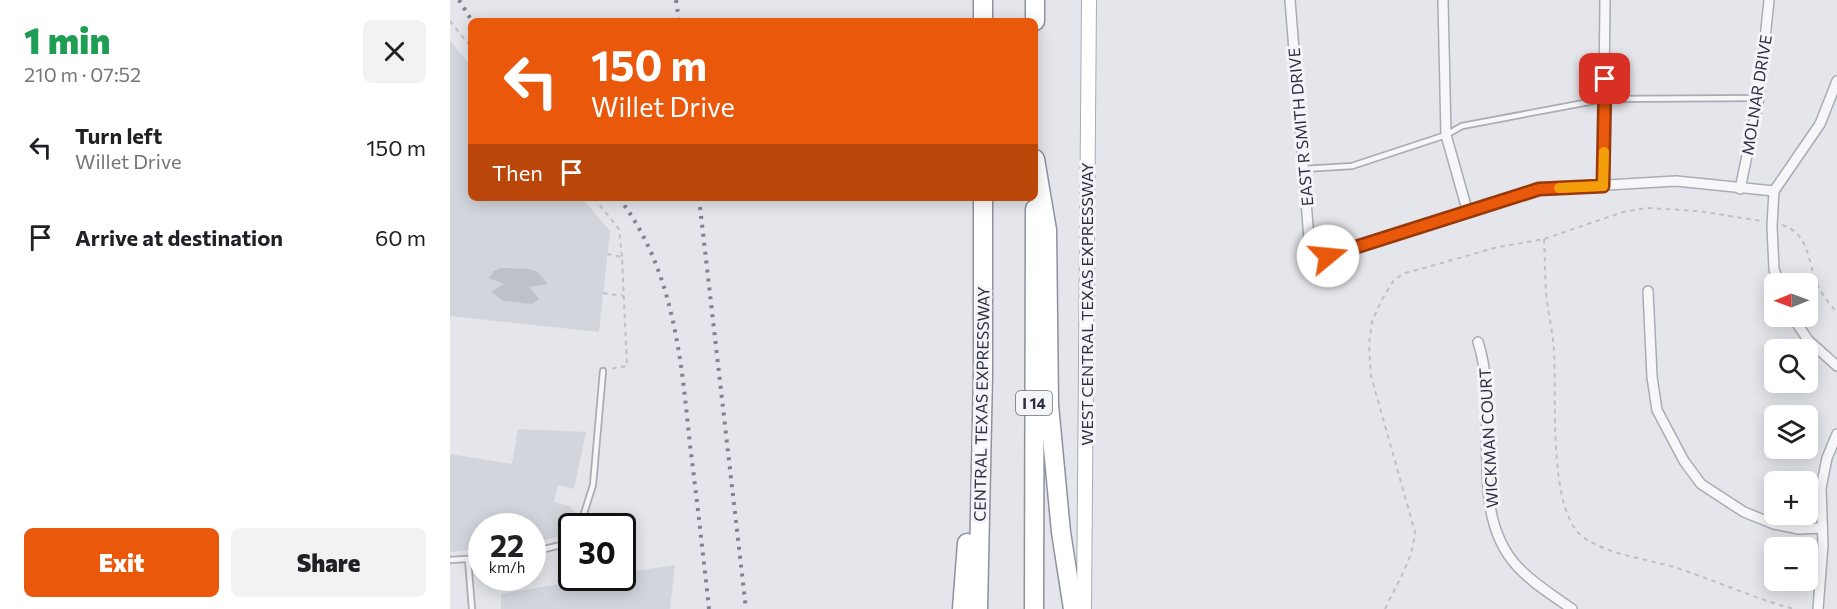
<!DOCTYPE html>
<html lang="en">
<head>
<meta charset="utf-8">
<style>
	:root { --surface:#fff; --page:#f2f2f2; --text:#202124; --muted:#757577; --accent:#ea580c }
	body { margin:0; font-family:Commissioner,sans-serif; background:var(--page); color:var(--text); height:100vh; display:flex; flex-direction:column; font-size:22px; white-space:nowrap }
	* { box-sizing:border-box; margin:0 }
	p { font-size:20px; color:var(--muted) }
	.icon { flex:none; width:33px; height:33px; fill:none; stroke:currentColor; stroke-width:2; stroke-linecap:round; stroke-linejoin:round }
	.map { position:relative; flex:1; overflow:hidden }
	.sheet { display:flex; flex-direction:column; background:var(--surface); width:450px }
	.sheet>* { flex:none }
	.hud { position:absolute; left:18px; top:18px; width:570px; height:183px; border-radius:9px; box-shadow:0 3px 15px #0003; background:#ea580c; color:#fff; overflow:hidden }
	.needle { width:39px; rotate:269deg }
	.tools { position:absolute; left:1314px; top:273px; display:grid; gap:12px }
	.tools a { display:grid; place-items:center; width:54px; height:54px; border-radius:9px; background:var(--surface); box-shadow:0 3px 15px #0003; font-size:30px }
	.speed { position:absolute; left:18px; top:513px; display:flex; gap:12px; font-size:30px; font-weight:700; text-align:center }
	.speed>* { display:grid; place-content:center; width:78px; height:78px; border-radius:50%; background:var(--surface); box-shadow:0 3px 15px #0003; line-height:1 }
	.speed small { font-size:15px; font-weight:400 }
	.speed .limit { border:3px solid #111; border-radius:9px; background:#fff; color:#111 }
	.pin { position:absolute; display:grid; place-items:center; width:51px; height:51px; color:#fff; margin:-26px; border-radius:12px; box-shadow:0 3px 9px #0006 }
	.me { position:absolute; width:66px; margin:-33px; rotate:73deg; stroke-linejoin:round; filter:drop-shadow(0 0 4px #0008) }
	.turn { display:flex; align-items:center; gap:21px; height:126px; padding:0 24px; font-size:27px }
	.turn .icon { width:78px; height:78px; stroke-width:2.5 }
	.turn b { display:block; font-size:42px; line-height:51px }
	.then { display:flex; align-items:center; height:57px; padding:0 24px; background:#0003; gap:12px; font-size:22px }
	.round { display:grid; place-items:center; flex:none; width:63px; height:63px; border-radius:9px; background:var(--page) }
	.overview { display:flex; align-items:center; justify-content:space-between; height:102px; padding:0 24px }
	h1 { font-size:36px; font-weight:800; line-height:45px; color:#1e9e55 }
	.cta { display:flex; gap:12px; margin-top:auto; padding:12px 24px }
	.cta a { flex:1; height:69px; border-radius:9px; background:var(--accent); color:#fff; font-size:24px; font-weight:800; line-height:69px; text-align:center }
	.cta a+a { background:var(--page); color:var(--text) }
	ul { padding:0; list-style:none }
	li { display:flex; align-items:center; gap:18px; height:90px; padding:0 24px }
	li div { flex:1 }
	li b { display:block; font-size:22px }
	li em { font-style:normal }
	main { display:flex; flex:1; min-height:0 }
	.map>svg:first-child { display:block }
	.built { fill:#d3d5dd }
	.building { fill:#bfc1ca }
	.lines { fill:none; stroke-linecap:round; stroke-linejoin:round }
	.service-casing { stroke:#aaacb5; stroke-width:8 }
	.minor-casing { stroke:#aaacb5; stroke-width:12 }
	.secondary-casing { stroke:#aaacb5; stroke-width:16 }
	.motorway-casing { stroke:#8d91a0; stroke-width:21 }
	.path { stroke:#bfc0c6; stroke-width:2; stroke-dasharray:4.5 4.5; stroke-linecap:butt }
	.service { stroke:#f7f7f9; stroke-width:4.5 }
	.minor { stroke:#f7f7f9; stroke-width:9 }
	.secondary { stroke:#fff; stroke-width:14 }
	.motorway { stroke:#fff; stroke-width:18 }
	.rail { stroke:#7f8393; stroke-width:4; stroke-dasharray:3 6; stroke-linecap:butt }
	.route-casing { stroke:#983908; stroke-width:15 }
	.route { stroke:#ea580c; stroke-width:10 }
	.slow { stroke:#f59e0b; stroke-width:10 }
	.labels { text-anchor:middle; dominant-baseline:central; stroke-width:6; stroke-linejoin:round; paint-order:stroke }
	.shield { fill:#f4f5f8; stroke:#696c79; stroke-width:1.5 }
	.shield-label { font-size:15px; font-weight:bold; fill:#2e3142 }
	.street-label { font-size:16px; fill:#2e3142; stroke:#f4f5f8 }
</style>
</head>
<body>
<main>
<section class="sheet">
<div class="overview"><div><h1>1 min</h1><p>210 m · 07:52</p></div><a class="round"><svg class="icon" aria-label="close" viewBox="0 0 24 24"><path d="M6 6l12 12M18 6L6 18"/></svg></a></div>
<ul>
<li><svg class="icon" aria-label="left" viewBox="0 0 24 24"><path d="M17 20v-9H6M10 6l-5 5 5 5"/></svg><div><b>Turn left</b><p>Willet Drive</p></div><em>150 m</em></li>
<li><svg class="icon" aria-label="arrive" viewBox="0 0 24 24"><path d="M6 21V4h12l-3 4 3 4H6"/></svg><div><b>Arrive at destination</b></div><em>60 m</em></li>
</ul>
<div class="cta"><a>Exit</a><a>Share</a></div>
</section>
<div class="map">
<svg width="1387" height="609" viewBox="0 0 1387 609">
	<rect width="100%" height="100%" fill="#e5e6eb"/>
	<g class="built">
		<path d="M 0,41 L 21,66 L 21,198 L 132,198 L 160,231 L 149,332 L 0,316 Z"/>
		<path d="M 68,429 L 136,432 L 124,489 L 108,485 L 104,502 L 120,506 L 126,513 L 121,525 L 108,537 L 83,542 L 82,526 L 32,526 L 31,549 L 0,552 L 0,454 L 62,464 Z"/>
		<path d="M 225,565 L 220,609 L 51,609 L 51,594 L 147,578 L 172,578 L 173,573 Z"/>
	</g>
	<path class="building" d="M 51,268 L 80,269 L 87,272 L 98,284 L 79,287 L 89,299 L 82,304 L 53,301 L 41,292 L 54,284 L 39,278 L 44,271 Z"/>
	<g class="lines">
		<g class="service-casing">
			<g id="service">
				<path d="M 853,169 L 902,166 L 996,135 L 1012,126 L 1155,99 L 1309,98"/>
				<path d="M 130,526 L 143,485 L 153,371"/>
				<path d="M 82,552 L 115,544 L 122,539"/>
				<path d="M 18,559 L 22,609"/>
				<path d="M 0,560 L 32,558"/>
			</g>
		</g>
		<g class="minor-casing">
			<g id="minor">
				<path d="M 840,0 L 859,239 L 877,256 L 1088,189 L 1226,181 L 1324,191"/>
				<path d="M 993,0 L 996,135 L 1018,213"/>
				<path d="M 1153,186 L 1155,0"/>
				<path d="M 1290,189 L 1309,98 L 1319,0"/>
				<path d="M 1329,284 L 1324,269 L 1322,226 L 1324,191 L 1370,124 L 1387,81"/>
				<path d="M 1198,291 L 1202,377 L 1207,410 L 1234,461 L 1251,484 L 1294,512 L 1324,524 L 1349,529 L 1372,528"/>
				<path d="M 1342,316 L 1358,340 L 1387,366"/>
				<path d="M 1028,342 C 1051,411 1015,510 1067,566 C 1082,583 1104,596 1122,609"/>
				<path d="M 1368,609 L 1373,545 L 1371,488 L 1377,458 L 1387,434"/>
			</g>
		</g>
		<g class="secondary-casing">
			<path id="secondary" d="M 634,609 L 639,0"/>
		</g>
		<g class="motorway-casing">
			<g id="motorway">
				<path d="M 533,0 L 533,21"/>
				<path d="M 585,21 L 585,0"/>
				<path d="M 585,159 L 597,230 L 599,405 L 611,532 L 623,609"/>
				<path d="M 512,609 L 517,543"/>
				<path d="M 528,609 L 533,374 L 533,198"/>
				<path d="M 584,609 L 585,209"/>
			</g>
		</g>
		<g class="path">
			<path d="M 0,21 L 21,47"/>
			<path d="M 144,198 L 169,229 L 172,257"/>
			<path d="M 1332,225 C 1361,234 1357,263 1368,286 C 1373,296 1380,304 1387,313"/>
			<path d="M 1094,239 C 1095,257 1095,275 1096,293 C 1098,313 1103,332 1104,352 C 1107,395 1097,510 1133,537 C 1156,554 1196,559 1224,567 C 1264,580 1303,598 1344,609"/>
			<path d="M 157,254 L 172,257 L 177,366 L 160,369"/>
			<path d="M 153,293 L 174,296"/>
			<path d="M 935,609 C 947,583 963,560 965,532 L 921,376 L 919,344 L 922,322 L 931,301 L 944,280 L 955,273 L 974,268 L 1044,248 L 1094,239 L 1173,212 L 1197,208 L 1249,211 L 1311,221"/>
		</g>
		<use href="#service" class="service"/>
		<use href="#minor" class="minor"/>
		<use href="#secondary" class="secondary"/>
		<use href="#motorway" class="motorway"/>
		<g class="rail">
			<path d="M 9,0 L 22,21"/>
			<path d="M 226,0 L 229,21"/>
			<path d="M 169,198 C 224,270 231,358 240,445 C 247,500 253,554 259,609"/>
			<path d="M 249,198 L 296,609"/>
		</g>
	</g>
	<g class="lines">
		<g class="route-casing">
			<path id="route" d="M 878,256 L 1089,189 L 1153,186 L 1155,79"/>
		</g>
		<use href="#route" class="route"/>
		<path class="slow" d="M 1109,188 L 1153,186 L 1154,152"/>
	</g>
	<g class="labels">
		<rect class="shield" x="566" y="391" width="36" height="24" rx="4.5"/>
		<g class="shield-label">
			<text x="584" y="403">I 14</text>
		</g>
		<g class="street-label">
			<text transform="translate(1306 95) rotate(-81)">MOLNAR DRIVE</text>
			<text transform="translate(850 127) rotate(-95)">EAST R SMITH DRIVE</text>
			<text transform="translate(636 304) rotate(-90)">WEST CENTRAL TEXAS EXPRESSWAY</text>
			<text transform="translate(531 404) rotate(-89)">CENTRAL TEXAS EXPRESSWAY</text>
			<text transform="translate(1038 438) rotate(-93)">WICKMAN COURT</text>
		</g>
	</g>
</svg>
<div class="tools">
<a><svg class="needle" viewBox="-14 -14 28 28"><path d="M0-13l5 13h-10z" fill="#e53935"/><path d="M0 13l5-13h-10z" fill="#757577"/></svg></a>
<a><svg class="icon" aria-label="search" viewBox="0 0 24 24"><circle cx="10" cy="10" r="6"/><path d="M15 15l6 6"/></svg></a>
<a><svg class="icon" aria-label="layers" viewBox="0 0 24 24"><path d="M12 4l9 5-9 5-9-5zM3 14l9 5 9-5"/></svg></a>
<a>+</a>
<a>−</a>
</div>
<div class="speed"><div>22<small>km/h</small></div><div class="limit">30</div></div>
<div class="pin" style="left:1155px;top:79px;background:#d93025"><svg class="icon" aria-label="arrive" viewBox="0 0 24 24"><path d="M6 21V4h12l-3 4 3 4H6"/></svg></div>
<svg class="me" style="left:878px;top:256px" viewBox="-20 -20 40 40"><circle r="19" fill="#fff"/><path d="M0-13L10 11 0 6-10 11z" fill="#ea580c"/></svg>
<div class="hud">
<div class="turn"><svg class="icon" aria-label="left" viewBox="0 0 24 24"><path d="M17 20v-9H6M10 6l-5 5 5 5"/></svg><div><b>150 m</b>Willet Drive</div></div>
<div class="then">Then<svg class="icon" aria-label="arrive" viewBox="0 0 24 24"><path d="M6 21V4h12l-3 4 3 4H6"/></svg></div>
</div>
</div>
</main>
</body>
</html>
